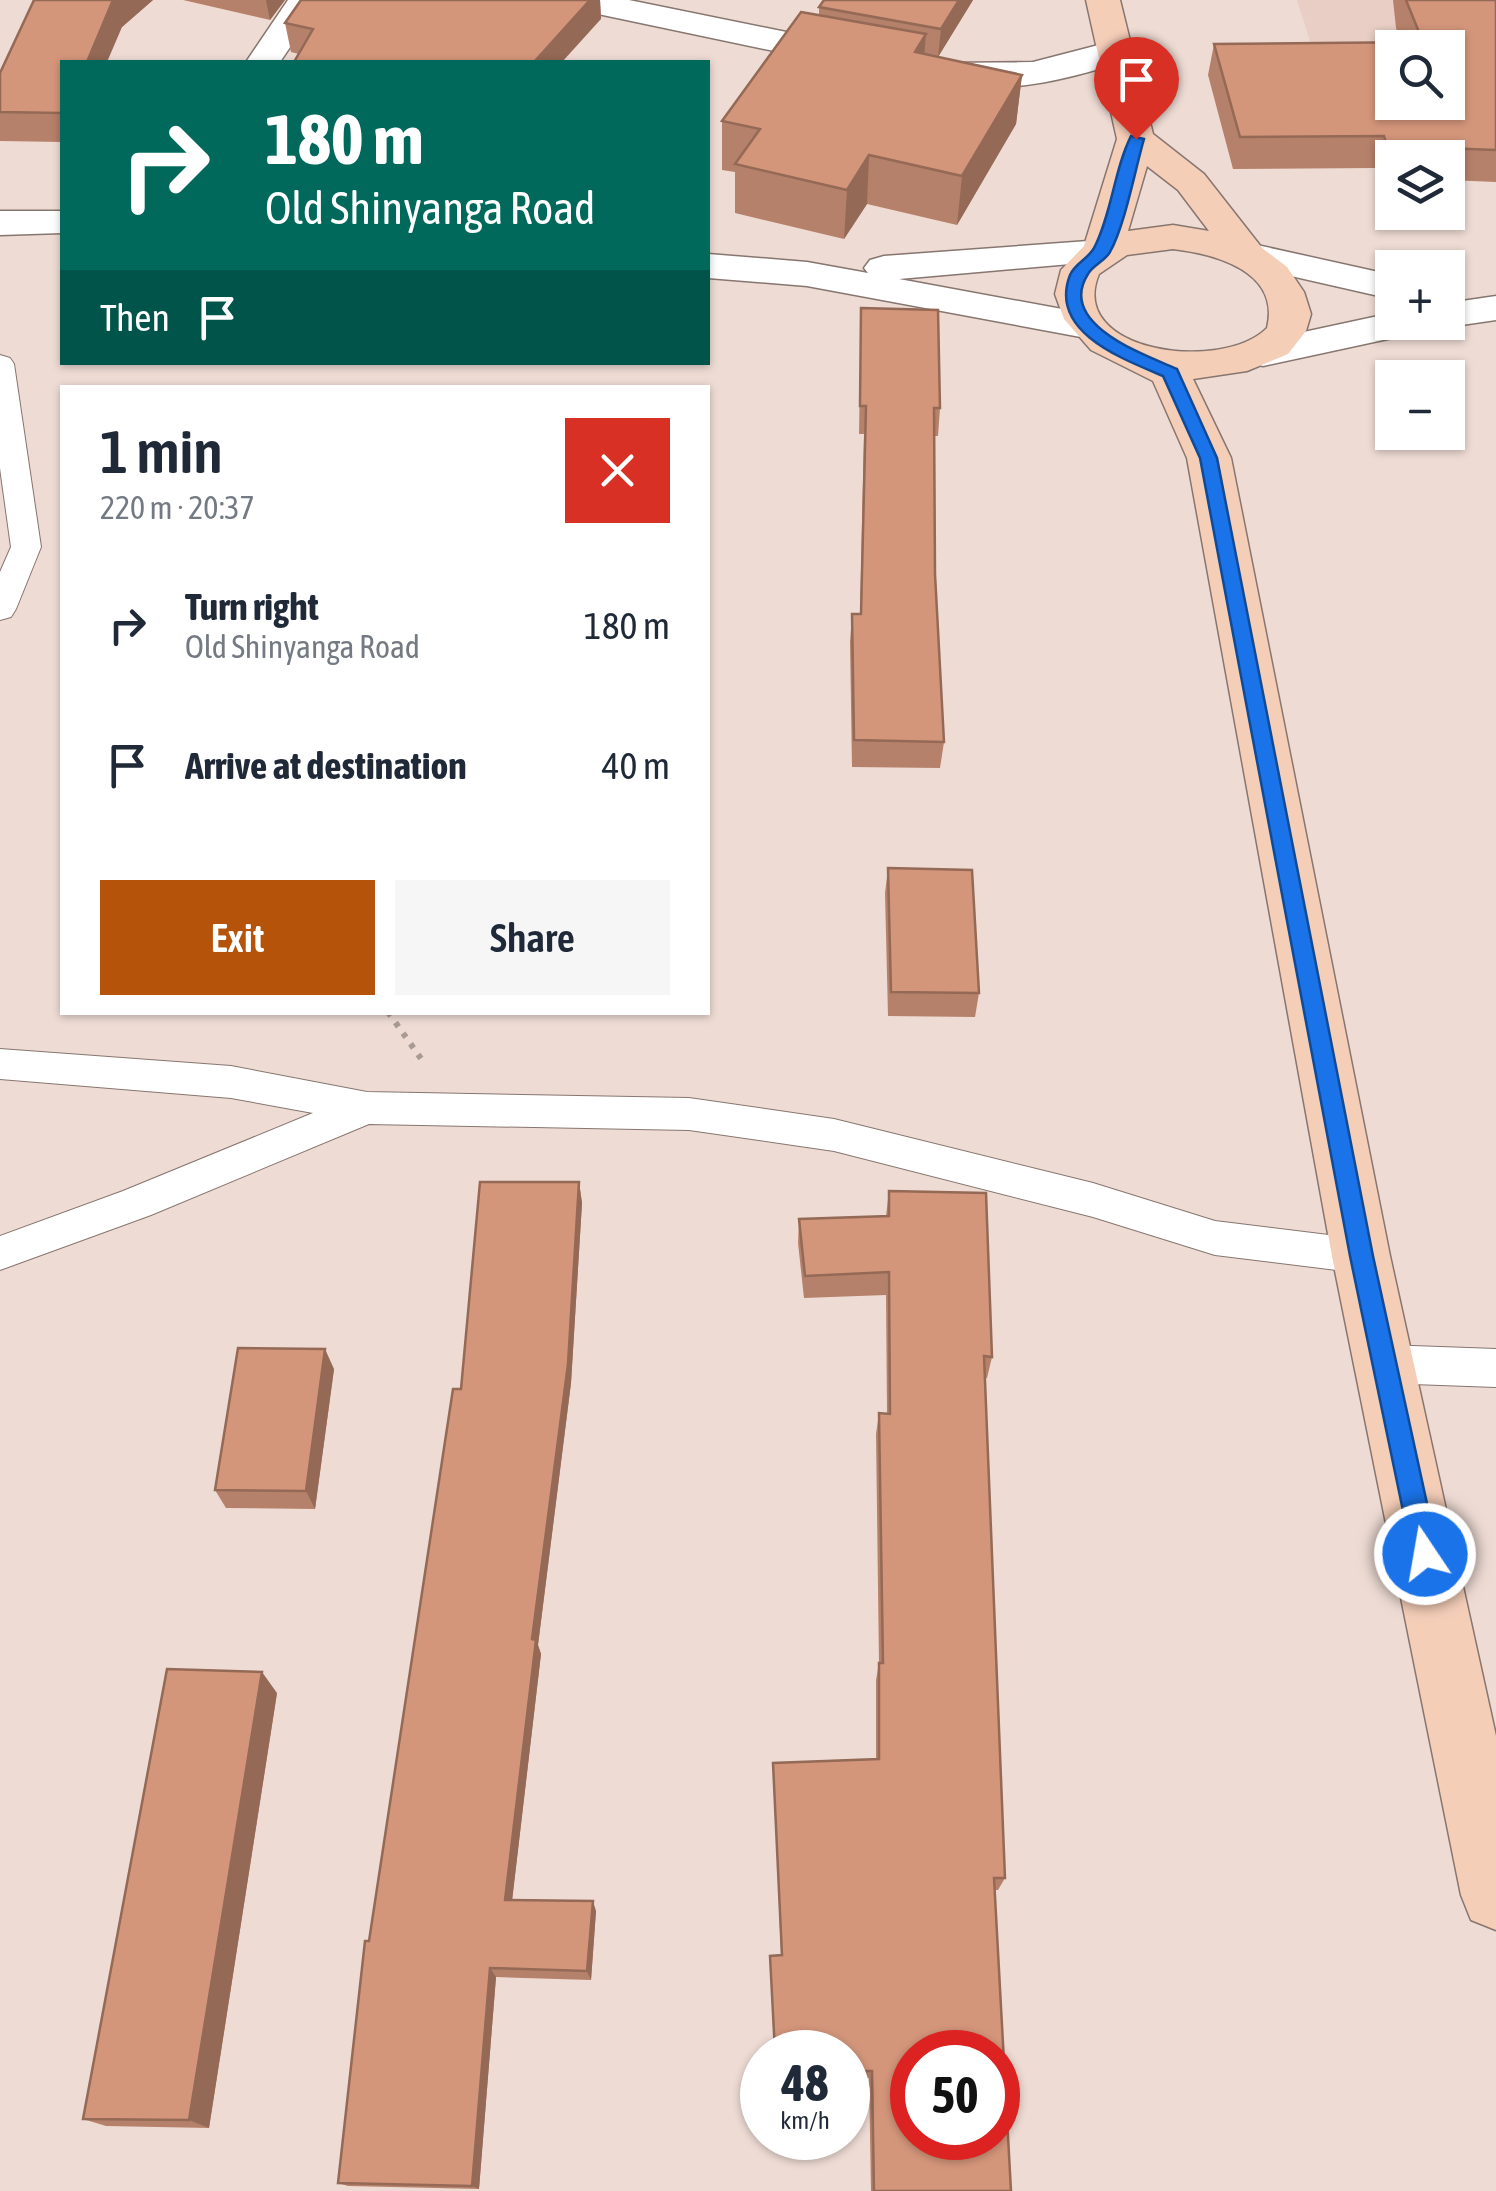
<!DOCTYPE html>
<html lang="en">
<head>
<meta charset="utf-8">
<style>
	:root { --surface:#fff; --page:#f6f6f7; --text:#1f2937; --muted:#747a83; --accent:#b45309 }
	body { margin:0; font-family:"Asap Condensed",sans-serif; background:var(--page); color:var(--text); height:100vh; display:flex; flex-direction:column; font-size:38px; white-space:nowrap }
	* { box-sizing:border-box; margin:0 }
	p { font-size:32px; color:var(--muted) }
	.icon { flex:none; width:55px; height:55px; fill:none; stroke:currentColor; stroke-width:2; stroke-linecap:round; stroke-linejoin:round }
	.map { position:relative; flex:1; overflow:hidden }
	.drawer { position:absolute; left:60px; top:385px; width:650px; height:630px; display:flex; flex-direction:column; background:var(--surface); border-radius:0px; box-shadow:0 2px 8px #0004 }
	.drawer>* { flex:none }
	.banner { position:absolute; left:60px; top:60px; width:650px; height:305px; border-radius:0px; box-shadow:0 2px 8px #0004; background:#00695c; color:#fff; overflow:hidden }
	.fabs { position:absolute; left:1375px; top:30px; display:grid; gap:20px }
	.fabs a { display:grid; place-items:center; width:90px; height:90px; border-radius:0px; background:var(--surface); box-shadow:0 2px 8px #0004; font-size:50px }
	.speed { position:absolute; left:740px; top:2030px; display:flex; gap:20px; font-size:50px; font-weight:700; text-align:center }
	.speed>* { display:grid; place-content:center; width:130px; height:130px; border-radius:50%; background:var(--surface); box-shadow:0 2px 8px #0004; line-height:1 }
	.speed small { font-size:25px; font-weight:400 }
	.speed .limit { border:15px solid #d22; background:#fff; color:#111 }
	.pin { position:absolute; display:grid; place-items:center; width:85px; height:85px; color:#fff; margin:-102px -42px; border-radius:50% 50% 50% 0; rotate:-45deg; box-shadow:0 0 10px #0007 }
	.pin .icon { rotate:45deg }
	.me { position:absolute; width:110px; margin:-55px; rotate:348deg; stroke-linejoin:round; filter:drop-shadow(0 0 8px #0008) }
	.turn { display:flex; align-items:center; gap:35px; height:210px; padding:0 40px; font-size:45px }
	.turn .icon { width:130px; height:130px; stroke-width:2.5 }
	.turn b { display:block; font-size:70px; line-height:85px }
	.then { display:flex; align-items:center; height:95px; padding:0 40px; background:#0003; gap:20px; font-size:38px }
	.round { display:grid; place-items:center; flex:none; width:105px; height:105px; border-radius:0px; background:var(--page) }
	.headline { display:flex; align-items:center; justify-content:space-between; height:170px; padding:0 40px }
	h1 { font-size:60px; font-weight:600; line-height:75px }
	.button { display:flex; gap:20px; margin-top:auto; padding:20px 40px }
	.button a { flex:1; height:115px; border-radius:0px; background:var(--accent); color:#fff; font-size:40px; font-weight:600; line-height:115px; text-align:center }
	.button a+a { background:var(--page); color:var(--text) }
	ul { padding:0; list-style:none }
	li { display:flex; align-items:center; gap:30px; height:140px; padding:0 40px }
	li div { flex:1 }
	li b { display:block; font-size:38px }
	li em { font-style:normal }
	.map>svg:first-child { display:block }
	.built { fill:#e8cec4 }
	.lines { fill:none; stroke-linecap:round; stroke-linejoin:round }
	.service-casing { stroke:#86766f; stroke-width:2 }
	.minor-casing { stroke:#86766f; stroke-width:3 }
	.tertiary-casing { stroke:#86766f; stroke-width:3 }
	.secondary-casing { stroke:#86766f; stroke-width:3 }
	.path { stroke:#a89a94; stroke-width:6; stroke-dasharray:5 8; stroke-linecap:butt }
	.service { fill:#fff; fill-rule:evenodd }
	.minor { fill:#fff; fill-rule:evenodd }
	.tertiary { fill:#fff; fill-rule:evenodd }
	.secondary { fill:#f5ceb8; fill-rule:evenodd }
	.wall { fill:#b6816a }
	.shaded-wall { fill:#946956 }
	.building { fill:#d4967b; stroke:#946956; stroke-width:2.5; fill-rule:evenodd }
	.route { fill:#1a73e8; stroke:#114b97; stroke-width:2.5 }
</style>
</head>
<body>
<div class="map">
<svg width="1496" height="2191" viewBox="0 0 1496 2191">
	<rect width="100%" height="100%" fill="#eedbd4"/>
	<path class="built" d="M 1297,0 L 1496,0 L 1496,45 L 1311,44 Z"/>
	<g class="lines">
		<g class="service-casing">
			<g id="service">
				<path d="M 0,355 L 10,358 L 14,364 L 41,547 L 16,609 L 11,617 L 0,620 L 0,572 L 11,547 L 0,468 Z"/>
				<path d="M 0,1049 L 231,1066 L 367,1092 L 689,1098 L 834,1119 L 1093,1183 L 1215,1221 L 1361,1239 L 1375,1244 L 1381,1256 L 1375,1268 L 1361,1273 L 1215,1255 L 1093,1217 L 834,1151 L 689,1130 L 369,1124 L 151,1215 L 0,1270 L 0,1236 L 123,1191 L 313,1113 L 231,1098 L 0,1079 Z"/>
				<path d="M 1385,1345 L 1496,1349 L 1496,1387 L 1385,1383 L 1371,1377 L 1365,1364 L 1371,1351 Z"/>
			</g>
		</g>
		<g class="minor-casing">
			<g id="minor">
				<path d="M 288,0 L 322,0 L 280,62 L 246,62 Z"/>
				<path d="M 562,0 L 629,0 L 850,45 L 863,48 L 868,56 L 863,64 L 850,67 L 579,10 L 567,7 Z"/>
				<path d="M 1114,41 L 1127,44 L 1132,52 L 1127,60 C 1068,80 998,97 936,82 L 931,74 L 936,66 L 949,63 L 1033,62 Z"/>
			</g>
		</g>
		<g class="tertiary-casing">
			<g id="tertiary">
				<path d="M 0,211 L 62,211 L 62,233 L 0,235 Z"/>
				<path d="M 1102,240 L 1116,244 L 1122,252 L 1116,260 L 899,279 L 1100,316 L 1106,325 L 1100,334 L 1086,338 L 807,286 L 708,278 L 708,254 L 807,262 L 868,273 L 864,268 L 870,260 L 884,256 Z"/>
				<path d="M 1248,243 L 1392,275 L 1392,299 L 1234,263 L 1228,255 L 1234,247 Z"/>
				<path d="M 1496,296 L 1496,320 L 1448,327 L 1433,322 L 1448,322 L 1448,303 Z"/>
				<path d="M 1392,313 L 1392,322 L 1431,322 L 1425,331 L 1263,366 L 1248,362 L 1242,353 L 1248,344 Z"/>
			</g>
		</g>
		<g class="secondary-casing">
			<path id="secondary" d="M 1086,0 L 1120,0 L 1153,134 L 1204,174 L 1262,248 L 1287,267 L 1304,292 L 1311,314 L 1306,331 L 1288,354 L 1247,371 L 1193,379 L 1231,458 L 1390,1256 L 1496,1736 L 1496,1930 L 1471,1920 L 1461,1895 L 1332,1256 L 1187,458 L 1153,381 L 1091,350 L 1064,319 L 1055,294 L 1061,270 L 1084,246 L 1117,139 ZM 1147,166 L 1178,190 L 1209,231 L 1173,225 L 1128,231 ZM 1173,249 C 1215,254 1281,271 1267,328 C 1223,373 1066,353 1099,274 L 1127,255 Z"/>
		</g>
		<path class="path" d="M 388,1012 L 422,1060"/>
		<use href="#service" class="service"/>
		<use href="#minor" class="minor"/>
		<use href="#tertiary" class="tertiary"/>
		<use href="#secondary" class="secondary"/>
	</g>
	<g class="wall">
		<path d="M 34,0 L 153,0 L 122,27 L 62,62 L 62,142 L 0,141 L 0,73 Z"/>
		<path d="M 183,0 L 285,0 L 270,20 Z"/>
		<path d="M 301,0 L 600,0 L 601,19 L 299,54 L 291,52 L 285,23 Z"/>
		<path d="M 824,0 L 973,0 L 938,57 L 1022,75 L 1016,124 L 957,225 L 867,204 L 844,239 L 735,213 L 735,172 L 722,170 L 722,121 L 819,15 L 819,7 Z"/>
		<path d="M 1393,0 L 1496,0 L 1496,182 L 1448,180 L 1448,158 L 1392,158 L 1392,178 L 1378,178 L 1375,168 L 1233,169 L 1208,75 L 1214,44 L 1401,42 L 1396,28 Z"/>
		<path d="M 861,308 L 940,408 L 938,436 L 934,436 L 935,574 L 944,742 L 940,768 L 852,767 L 850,642 L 852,614 L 860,614 L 864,434 L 859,434 Z"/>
		<path d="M 888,868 L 979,993 L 975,1017 L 888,1016 L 885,893 Z"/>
		<path d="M 579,1182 L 582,1203 L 571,1383 L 538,1645 L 541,1654 L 512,1900 L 596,1911 L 591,1980 L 496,1977 L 479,2189 L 348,2186 L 338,2183 L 369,1941 L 461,1389 Z"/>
		<path d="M 889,1191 L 992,1357 L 987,1378 L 985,1378 L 1005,1878 L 998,1890 L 995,1890 L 1011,2191 L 871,2191 L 869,2078 L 848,2078 L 848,2052 L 774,2052 L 770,1956 L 781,1955 L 773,1763 L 876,1759 L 876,1680 L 879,1663 L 876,1434 L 879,1413 L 887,1413 L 886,1295 L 804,1298 L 798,1243 L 799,1219 L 886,1216 Z"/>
		<path d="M 334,1369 L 315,1509 L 226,1508 L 215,1490 Z"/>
		<path d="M 277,1693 L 209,2128 L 106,2126 L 83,2119 Z"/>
	</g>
	<g class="shaded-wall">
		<path d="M 113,0 L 153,0 L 122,27 L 107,62 L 87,62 Z"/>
		<path d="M 266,0 L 285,0 L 270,20 Z"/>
		<path d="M 590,0 L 600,0 L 601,19 L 562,62 L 534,62 Z"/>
		<path d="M 959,0 L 973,0 L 938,57 L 941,29 Z"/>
		<path d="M 926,34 L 922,82 L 915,52 Z"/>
		<path d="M 1022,75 L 1016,124 L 957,225 L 962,176 Z"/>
		<path d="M 869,155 L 867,204 L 844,239 L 847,190 Z"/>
		<path d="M 579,1182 L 582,1203 L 571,1383 L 538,1645 L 541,1654 L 511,1910 L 505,1900 Z"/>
		<path d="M 325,1349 L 334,1369 L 315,1509 L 306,1491 Z"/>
		<path d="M 262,1672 L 277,1693 L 209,2128 L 189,2120 Z"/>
		<path d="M 593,1901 L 596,1911 L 591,1980 L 587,1971 Z"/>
		<path d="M 490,1968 L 496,1977 L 479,2189 L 472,2186 Z"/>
	</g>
	<g class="building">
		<path d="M 34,0 L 113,0 L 87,62 L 62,62 L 62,113 L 0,112 L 0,73 Z"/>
		<path d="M 301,0 L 590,0 L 534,62 L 294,62 L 313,29 L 285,23 Z"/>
		<path d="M 824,0 L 959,0 L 941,29 L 819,7 Z"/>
		<path d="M 1406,0 L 1496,0 L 1496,150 L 1387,146 L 1384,136 L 1240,137 L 1214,44 L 1423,42 ZM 1392,48 L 1448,48 L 1448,102 L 1392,102 Z"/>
		<path d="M 801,12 L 926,34 L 915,52 L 1022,75 L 962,176 L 869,155 L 847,190 L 735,164 L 760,129 L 722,121 Z"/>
		<path d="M 861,308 L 938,310 L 940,408 L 934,408 L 935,574 L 944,742 L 854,740 L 852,614 L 861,614 L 866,406 L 860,406 Z"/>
		<path d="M 888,868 L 972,870 L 979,993 L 891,992 Z"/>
		<path d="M 480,1182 L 579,1182 L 568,1364 L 532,1639 L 536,1640 L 505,1900 L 593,1901 L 587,1971 L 490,1968 L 472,2186 L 338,2183 L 365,1941 L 369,1941 L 453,1389 L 461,1389 Z"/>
		<path d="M 889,1191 L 986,1193 L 992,1357 L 984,1356 L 1005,1878 L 994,1878 L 1011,2191 L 874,2191 L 872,2071 L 848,2071 L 848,2052 L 775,2052 L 770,1956 L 782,1955 L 773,1763 L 879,1759 L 879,1663 L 883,1663 L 879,1413 L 890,1414 L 889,1272 L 805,1276 L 799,1219 L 889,1216 ZM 912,2052 L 998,2052 L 998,2138 L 912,2138 Z"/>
		<path d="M 238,1348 L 325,1349 L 306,1491 L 215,1490 Z"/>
		<path d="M 167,1669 L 262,1672 L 189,2120 L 83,2119 Z"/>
	</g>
	<path class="route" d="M 1131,136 L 1144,139 C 1135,170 1125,225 1110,252 C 1105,261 1093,265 1088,274 C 1056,324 1145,355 1177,369 L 1217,458 L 1373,1256 L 1438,1554 L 1434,1563 L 1425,1567 L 1416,1563 L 1412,1554 L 1350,1256 L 1200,458 L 1163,376 C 1123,359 1048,332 1070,275 C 1075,263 1090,258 1095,246 C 1112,212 1114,170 1131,136 Z"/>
</svg>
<div class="fabs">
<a><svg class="icon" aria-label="search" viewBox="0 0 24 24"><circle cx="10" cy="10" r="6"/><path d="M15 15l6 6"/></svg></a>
<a><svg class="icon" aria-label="layers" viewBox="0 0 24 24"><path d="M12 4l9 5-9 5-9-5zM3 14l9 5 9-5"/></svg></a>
<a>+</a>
<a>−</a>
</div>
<div class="speed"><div>48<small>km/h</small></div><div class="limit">50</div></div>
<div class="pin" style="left:1136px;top:139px;background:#d93025"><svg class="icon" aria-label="arrive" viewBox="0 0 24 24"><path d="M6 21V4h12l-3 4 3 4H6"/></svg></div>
<svg class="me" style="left:1425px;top:1554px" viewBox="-20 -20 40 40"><circle r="17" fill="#1a73e8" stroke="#fff" stroke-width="3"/><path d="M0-11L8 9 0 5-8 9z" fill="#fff"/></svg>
<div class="banner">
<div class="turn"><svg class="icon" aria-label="right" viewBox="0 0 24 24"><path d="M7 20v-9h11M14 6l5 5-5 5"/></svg><div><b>180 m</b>Old Shinyanga Road</div></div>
<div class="then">Then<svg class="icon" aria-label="arrive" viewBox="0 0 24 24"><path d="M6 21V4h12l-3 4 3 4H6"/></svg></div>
</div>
<section class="drawer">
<div class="headline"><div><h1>1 min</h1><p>220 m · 20:37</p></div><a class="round" style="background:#d93025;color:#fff"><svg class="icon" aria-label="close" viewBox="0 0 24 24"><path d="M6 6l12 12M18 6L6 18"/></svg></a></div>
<ul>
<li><svg class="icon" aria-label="right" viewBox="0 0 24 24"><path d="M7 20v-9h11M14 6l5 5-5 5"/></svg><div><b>Turn right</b><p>Old Shinyanga Road</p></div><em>180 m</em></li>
<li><svg class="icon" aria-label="arrive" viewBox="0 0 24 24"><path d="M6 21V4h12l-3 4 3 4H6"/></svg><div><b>Arrive at destination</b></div><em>40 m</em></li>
</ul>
<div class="button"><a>Exit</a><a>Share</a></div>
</section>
</div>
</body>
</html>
